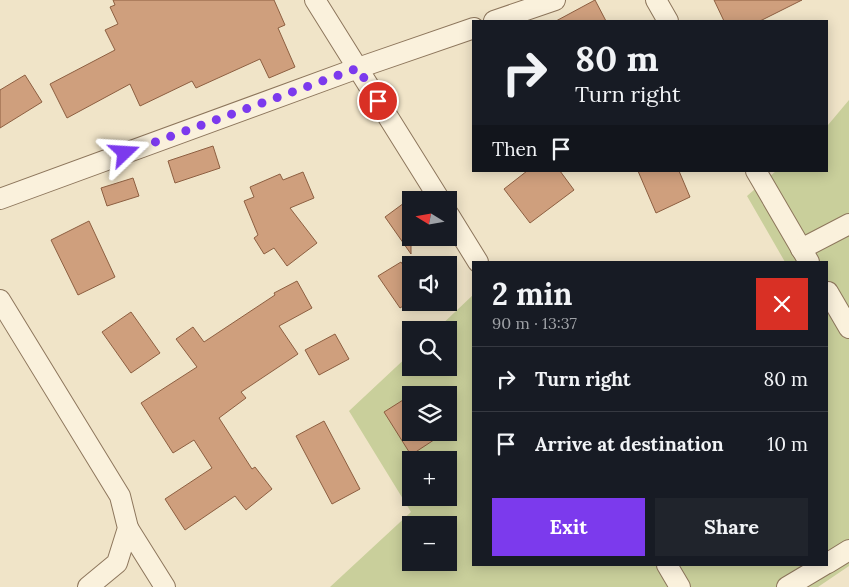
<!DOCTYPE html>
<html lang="en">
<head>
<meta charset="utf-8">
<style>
	:root { --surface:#171b24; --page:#20242c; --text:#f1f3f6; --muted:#9ea1a6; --line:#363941; --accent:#7c3aed }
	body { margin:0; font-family:Lora,serif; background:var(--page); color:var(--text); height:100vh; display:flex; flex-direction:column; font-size:19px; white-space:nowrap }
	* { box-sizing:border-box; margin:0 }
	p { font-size:16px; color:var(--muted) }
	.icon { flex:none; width:28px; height:28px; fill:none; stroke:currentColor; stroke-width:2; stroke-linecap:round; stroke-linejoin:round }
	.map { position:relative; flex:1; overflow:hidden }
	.details { position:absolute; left:472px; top:261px; width:356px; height:305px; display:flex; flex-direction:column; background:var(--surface); border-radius:0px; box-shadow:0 2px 12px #0003 }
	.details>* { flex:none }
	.guide { position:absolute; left:472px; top:20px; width:356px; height:152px; border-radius:0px; box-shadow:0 2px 12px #0003; background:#171b24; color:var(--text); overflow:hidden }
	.needle { width:32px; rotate:281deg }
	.fabs { position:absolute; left:402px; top:191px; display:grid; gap:10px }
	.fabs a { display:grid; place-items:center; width:55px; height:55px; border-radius:0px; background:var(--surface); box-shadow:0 2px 12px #0003; font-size:25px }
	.pin { position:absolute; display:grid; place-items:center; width:42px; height:42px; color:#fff; margin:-21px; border:2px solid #fff; border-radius:50%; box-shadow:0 1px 5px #0007 }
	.me { position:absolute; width:55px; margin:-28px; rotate:70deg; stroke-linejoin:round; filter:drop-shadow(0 0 4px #0008) }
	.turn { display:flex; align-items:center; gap:18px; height:105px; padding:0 20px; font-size:22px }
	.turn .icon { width:65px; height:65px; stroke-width:2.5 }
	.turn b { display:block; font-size:35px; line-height:42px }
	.then { display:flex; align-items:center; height:48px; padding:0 20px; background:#0003; gap:10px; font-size:19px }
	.round { display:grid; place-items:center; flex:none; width:52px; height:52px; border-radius:0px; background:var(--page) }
	.summary { display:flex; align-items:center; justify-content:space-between; height:85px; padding:0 20px }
	h1 { font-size:30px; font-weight:700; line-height:38px }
	.primary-button { display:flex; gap:10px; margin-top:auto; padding:10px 20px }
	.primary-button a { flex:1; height:58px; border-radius:0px; background:var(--accent); color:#fff; font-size:20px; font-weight:700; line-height:58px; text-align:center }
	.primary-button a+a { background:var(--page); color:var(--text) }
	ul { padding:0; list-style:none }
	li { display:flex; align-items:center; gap:15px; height:65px; padding:0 20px; border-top:1px solid var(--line) }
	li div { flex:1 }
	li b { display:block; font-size:19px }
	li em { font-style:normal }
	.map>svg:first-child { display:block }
	.green { fill:#c9cf9b; fill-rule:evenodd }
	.building { fill:#cf9f7d; stroke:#8d5f41 }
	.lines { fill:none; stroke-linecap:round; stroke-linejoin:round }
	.minor-casing { stroke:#8d765c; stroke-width:22 }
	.minor { stroke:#faf1dc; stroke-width:20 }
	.route { stroke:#7c3aed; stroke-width:9; stroke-dasharray:0 16.2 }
</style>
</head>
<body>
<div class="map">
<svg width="849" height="587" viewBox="0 0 849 587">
	<rect width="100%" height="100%" fill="#f0e4c8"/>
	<path class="green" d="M 849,100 L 849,566 L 818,587 L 330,587 L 411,512 L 349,411 L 411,353 L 411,368 L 449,368 L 449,330 L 436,330 L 474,294 L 474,565 L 828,565 L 828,262 L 785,262 L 747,196 L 776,171 L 828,171 L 828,125 ZM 411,395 L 449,395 L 449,432 L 411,432 ZM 411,460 L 449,460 L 449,498 L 411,498 ZM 411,525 L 449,525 L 449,562 L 411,562 Z"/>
	<g class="building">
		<path d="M 113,0 L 274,0 L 285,25 L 278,28 L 295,67 L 269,78 L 260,59 L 196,88 L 192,81 L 140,106 L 130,84 L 67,118 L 50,84 L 115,50 L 105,30 L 118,24 L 110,7 L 115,5 Z"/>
		<path d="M 595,0 L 606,21 L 556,21 Z"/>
		<path d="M 714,0 L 802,0 L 760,21 L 724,21 Z"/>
		<path d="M 25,75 L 42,102 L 0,128 L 0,90 Z"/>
		<path d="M 213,146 L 220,168 L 175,183 L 168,161 Z"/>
		<path d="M 527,171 L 560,171 L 574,190 L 530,223 L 504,189 Z"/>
		<path d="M 638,171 L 679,171 L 690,197 L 656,213 Z"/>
		<path d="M 303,172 L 314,198 L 290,208 L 317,243 L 287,266 L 274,248 L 264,254 L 254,238 L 258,235 L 244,201 L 254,197 L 250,187 L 280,174 L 283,180 Z"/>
		<path d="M 133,178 L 139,196 L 107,206 L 101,188 Z"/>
		<path d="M 404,203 L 411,212 L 411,254 L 385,217 Z"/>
		<path d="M 89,221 L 115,277 L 78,295 L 51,240 Z"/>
		<path d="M 401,262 L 411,278 L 411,301 L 400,308 L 378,276 Z"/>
		<path d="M 297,281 L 312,308 L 279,326 L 298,354 L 241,392 L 246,398 L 219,418 L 252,469 L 255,467 L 272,489 L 246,510 L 235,496 L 185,530 L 165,499 L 212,468 L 194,440 L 173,453 L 141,403 L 197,367 L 176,339 L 193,327 L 204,342 L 275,295 L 274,293 Z"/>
		<path d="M 131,312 L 160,353 L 131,373 L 102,332 Z"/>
		<path d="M 335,334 L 349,359 L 319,375 L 305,350 Z"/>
		<path d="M 411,395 L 411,432 L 446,432 L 411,455 L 384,412 Z"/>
		<path d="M 324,421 L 360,489 L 332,504 L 296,436 Z"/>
	</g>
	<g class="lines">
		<g class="minor-casing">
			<g id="minor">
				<path d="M 315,0 L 440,200"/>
				<path d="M 656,0 L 668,21"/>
				<path d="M 494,21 L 555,0"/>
				<path d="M 756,171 L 809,262"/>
				<path d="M 0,199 L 358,68 L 474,28"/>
				<path d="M 449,215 L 478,262"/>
				<path d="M 801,249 L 849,224"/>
				<path d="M 828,292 L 849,328"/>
				<path d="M 0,300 L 120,496 L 128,528 L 117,563 L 88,587"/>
				<path d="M 128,528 L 165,587"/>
				<path d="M 828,563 L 849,550"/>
				<path d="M 667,565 L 680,587"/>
				<path d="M 787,587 L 824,565"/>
			</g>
		</g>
		<use href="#minor" class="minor"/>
	</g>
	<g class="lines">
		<path class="route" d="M 125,153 L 358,68 L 378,101"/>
	</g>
</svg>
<div class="fabs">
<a><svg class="needle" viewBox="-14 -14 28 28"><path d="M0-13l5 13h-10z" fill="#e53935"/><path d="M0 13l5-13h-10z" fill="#9ea1a6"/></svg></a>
<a><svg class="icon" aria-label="sound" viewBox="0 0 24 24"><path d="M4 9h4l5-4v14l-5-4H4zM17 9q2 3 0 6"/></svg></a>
<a><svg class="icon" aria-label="search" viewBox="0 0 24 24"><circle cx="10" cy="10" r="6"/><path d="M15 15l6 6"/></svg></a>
<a><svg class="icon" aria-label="layers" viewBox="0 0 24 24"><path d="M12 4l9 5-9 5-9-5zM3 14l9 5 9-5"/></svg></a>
<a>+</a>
<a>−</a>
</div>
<div class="pin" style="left:378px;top:101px;background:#d93025"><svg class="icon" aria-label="arrive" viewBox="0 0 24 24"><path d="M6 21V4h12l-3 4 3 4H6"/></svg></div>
<svg class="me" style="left:125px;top:153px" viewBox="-20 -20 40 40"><path d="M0-17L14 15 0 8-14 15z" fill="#7c3aed" stroke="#fff" stroke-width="4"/></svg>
<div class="guide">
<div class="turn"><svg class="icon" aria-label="right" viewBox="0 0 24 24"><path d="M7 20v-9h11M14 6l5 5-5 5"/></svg><div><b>80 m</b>Turn right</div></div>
<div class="then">Then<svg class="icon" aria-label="arrive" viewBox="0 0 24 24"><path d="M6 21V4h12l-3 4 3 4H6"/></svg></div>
</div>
<section class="details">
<div class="summary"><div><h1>2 min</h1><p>90 m · 13:37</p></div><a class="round" style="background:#d93025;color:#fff"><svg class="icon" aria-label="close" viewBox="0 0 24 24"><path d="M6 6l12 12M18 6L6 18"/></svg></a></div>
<ul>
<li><svg class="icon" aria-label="right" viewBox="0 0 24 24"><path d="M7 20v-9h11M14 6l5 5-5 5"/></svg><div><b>Turn right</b></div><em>80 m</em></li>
<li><svg class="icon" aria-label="arrive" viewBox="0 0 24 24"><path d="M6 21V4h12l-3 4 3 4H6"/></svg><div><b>Arrive at destination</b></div><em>10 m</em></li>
</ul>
<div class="primary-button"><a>Exit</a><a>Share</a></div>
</section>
</div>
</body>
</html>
